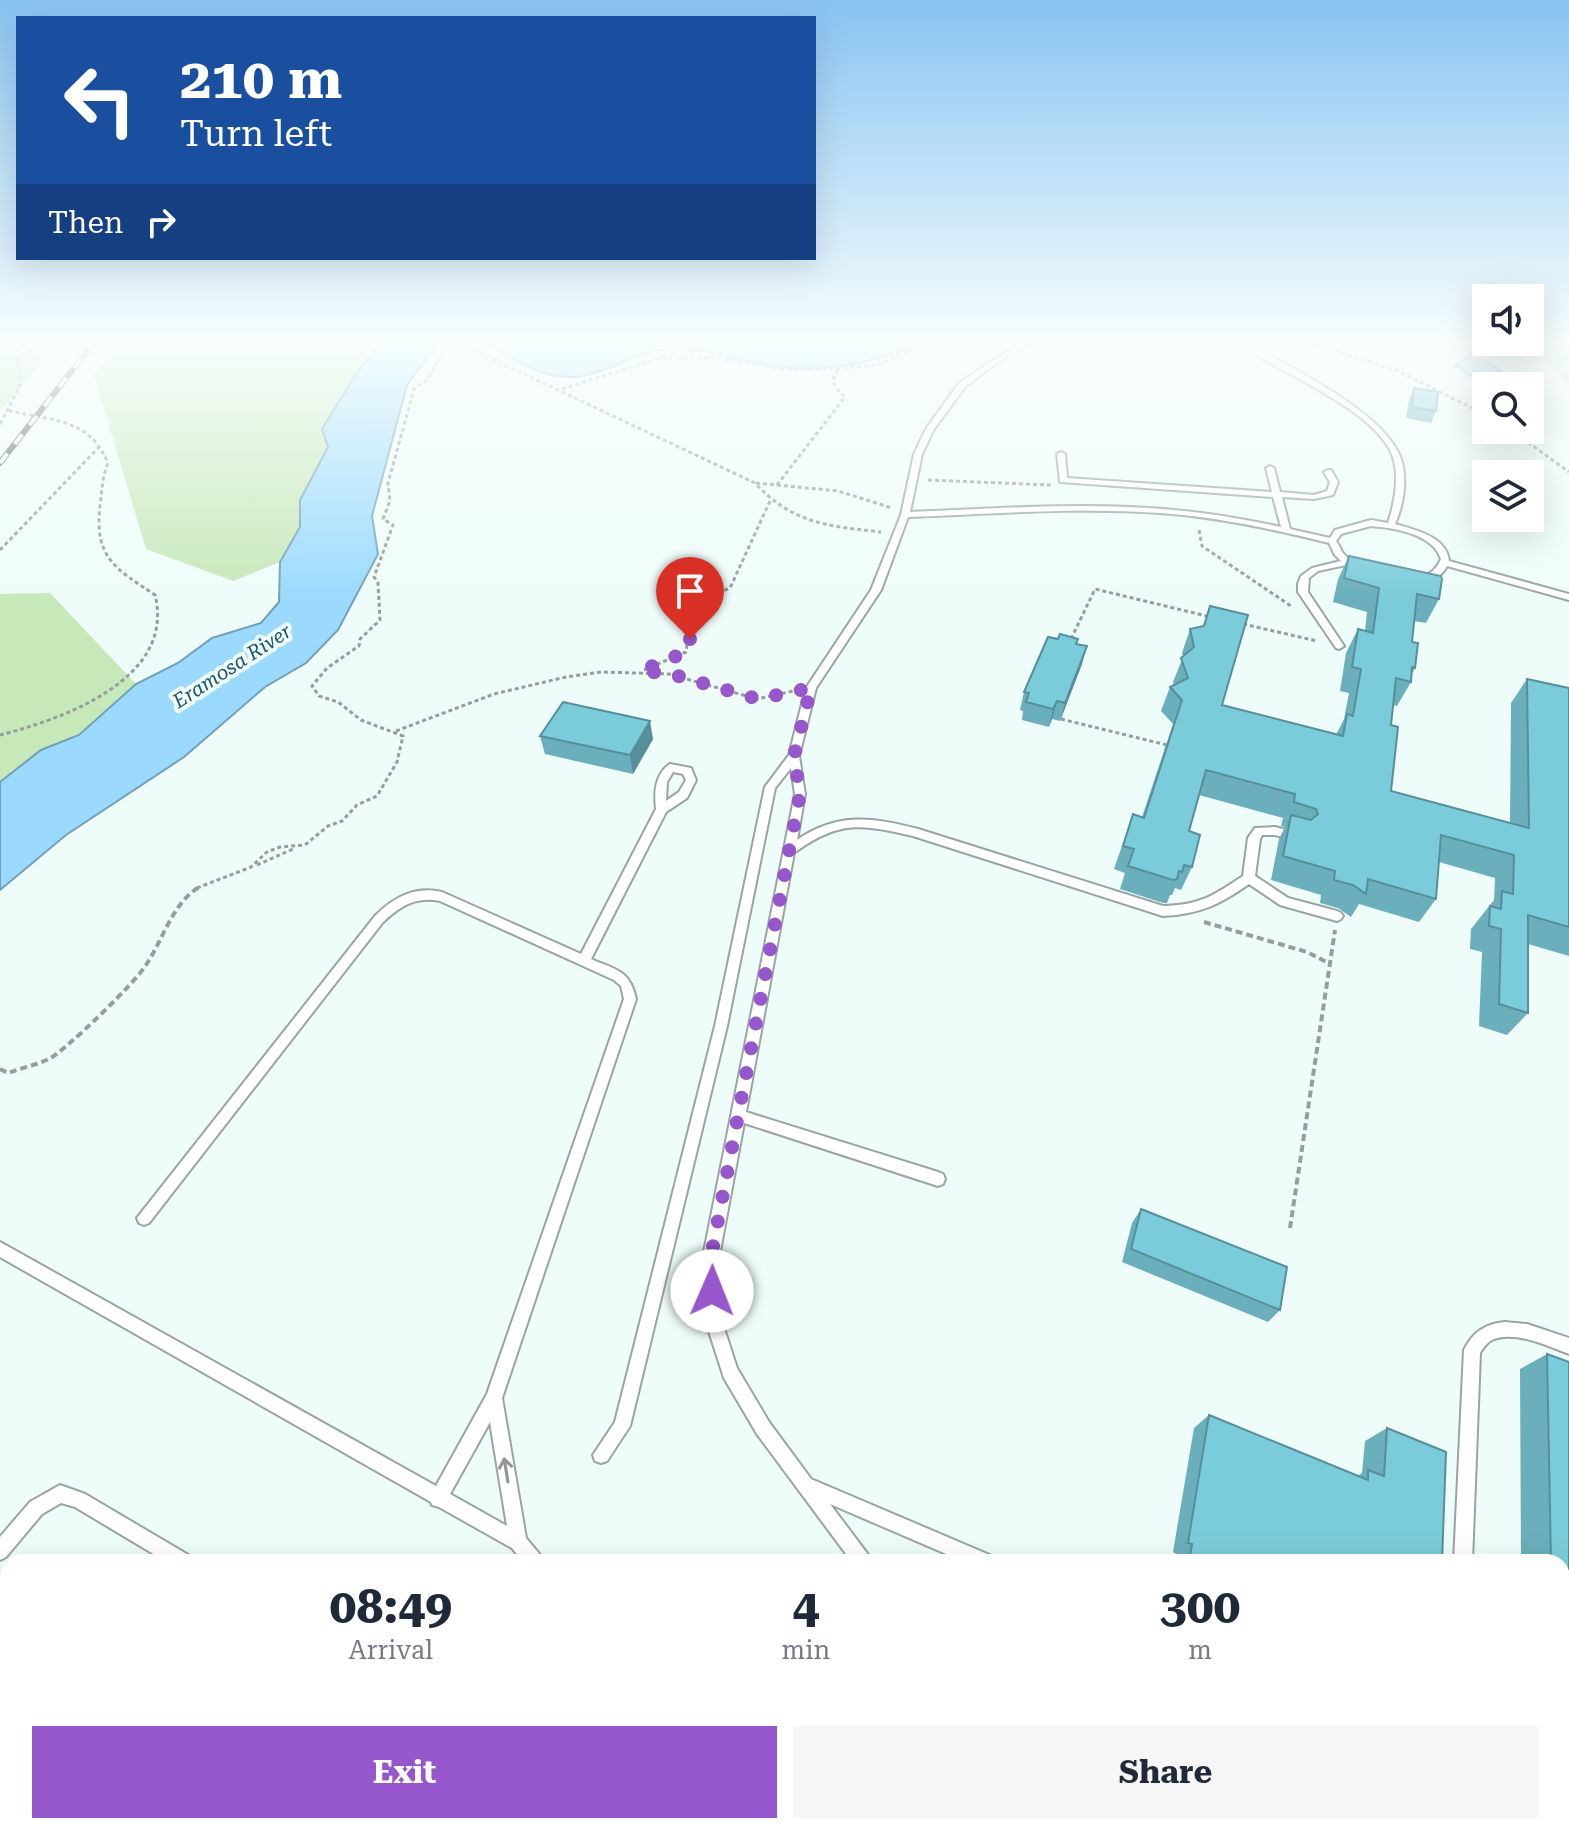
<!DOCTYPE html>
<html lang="en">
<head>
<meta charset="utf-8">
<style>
	:root { --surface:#fff; --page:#f6f6f7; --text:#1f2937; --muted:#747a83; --accent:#9656cc }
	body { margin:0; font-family:"Roboto Serif",serif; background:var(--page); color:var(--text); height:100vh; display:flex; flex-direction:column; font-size:30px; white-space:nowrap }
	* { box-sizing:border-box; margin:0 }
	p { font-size:26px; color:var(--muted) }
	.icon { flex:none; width:44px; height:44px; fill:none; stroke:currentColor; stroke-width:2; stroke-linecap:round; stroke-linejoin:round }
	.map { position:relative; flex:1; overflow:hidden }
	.details { position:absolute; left:0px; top:1554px; width:1570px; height:280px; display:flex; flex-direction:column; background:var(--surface); border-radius:24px 24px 0 0; box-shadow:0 8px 32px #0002 }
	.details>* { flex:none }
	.top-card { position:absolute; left:16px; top:16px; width:800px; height:244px; border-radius:0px; box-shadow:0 8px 32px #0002; background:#1a4fa0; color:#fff; overflow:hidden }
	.buttons { position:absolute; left:1472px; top:284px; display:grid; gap:16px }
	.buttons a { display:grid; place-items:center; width:72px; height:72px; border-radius:0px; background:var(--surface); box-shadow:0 8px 32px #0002; font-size:40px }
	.pin { position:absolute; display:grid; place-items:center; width:68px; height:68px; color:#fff; margin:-82px -34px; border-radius:50% 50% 50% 0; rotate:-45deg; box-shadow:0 0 8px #0007 }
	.pin .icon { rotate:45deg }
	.me { position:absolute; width:88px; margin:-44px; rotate:1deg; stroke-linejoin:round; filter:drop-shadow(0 0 6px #0008) }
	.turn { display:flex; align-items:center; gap:28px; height:168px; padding:0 32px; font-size:36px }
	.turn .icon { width:104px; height:104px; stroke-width:2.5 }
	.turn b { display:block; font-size:56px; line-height:68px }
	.then { display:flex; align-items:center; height:76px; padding:0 32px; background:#0003; gap:16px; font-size:30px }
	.eta { display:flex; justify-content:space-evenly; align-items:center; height:136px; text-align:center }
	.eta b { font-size:48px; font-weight:700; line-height:56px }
	.primary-button { display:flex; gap:16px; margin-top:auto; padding:16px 32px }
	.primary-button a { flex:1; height:92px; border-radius:0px; background:var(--accent); color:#fff; font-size:32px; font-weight:700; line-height:92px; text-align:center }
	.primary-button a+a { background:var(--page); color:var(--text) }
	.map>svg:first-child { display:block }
	.green { fill:#c7e8b9 }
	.water { fill:#9bdafe; stroke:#729fb8; stroke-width:2 }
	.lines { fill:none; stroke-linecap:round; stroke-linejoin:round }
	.stream { stroke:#729fb8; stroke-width:5 }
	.lane-casing { stroke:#98a5a3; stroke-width:4 }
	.path-far1 { stroke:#949e9c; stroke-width:3; stroke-dasharray:4 3; stroke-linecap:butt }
	.path { stroke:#949e9c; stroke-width:4; stroke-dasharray:7 4; stroke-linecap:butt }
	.lane { fill:#fff; fill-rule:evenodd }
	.rail-casing { stroke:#565e5c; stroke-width:6 }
	.rail { stroke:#effdfa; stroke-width:4; stroke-dasharray:12; stroke-linecap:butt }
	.wall { fill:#6aafbb }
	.shaded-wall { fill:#568f99 }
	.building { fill:#7bccda; stroke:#568f99; stroke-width:2 }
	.oneway { stroke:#949696 }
	.route { stroke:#9656cc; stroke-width:14; stroke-dasharray:0 25.2 }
	.labels { text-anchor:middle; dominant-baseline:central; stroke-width:8; stroke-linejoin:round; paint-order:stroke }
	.far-water-label { font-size:20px; font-style:italic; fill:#21526b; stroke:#effdfa }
</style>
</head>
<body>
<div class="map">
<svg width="1569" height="1834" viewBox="0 0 1569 1834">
	<rect width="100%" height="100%" fill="#effdfa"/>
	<g class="green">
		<path d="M 0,341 L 42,341 L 38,368 L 0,410 Z"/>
		<path d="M 119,341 L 382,341 L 356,374 L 322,428 L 328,447 L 300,500 L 300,527 L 280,562 L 233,581 L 146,549 L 94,375 Z"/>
		<path d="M 1569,341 L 1569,384 L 1537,353 L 1516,342 Z"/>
		<path d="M 50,593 L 136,684 L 79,735 L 41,750 L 0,782 L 0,594 Z"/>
	</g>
	<g class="water">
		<path d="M 382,341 L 432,341 L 434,349 L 407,385 L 372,516 L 378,554 L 338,630 L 306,663 L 265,687 L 184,757 L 66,835 L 0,890 L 0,782 L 41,750 L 79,735 L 136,684 L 178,663 L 212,638 L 261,623 L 279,602 L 280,562 L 300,527 L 300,500 L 328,447 L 322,429 L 356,374 Z"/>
		<path d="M 485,341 L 928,341 C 880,361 827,374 774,366 C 738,361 703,346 666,349 C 632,352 602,378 568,377 C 537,376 510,358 485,341 Z"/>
		<path d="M 1469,356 C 1485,361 1498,365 1508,379 L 1502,386 L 1484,388 L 1476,383 L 1474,378 L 1455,365 Z"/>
	</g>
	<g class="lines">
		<path class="stream" d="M 1469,356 L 1476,351 L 1493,349 L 1488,342"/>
		<g class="lane-casing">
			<g id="lane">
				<path d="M 1026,341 L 1034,341 L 1001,360 L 965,387 L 934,429 L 922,454 L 910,512 C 983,509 1056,504 1130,507 C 1181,509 1231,516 1281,527 L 1273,497 L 1060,482 L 1057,454 L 1061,452 L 1065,454 L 1067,478 L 1272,492 L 1266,468 L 1270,466 L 1274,468 L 1280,492 L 1314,495 L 1327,491 L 1330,482 L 1324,472 L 1328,470 L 1331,470 L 1338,482 L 1333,495 L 1314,499 L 1282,497 L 1290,529 L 1330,538 L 1335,530 L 1371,520 L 1388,523 C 1395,502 1401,471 1390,450 C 1364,403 1277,373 1235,341 L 1243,341 C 1287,366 1375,407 1398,452 C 1409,473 1404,504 1395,524 C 1416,530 1447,537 1449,561 L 1569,594 L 1569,600 L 1447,566 C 1428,601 1371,581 1346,565 L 1318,571 L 1309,578 L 1308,592 L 1344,646 L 1339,649 L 1336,648 L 1298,592 L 1298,584 L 1301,576 L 1312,568 L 1341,561 L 1335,555 L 1329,543 C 1273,529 1217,517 1160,513 C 1076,507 992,514 908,517 L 881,590 L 816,688 L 799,756 L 805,794 L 797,840 C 837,812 873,817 918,829 L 1163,906 C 1200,905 1213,896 1243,876 L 1248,838 L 1255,828 L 1275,827 L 1299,833 L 1301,836 L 1295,840 L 1275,835 L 1262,835 L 1260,839 L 1255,876 L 1288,898 L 1337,911 L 1341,913 L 1343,916 L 1341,919 L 1337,921 L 1280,905 L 1249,884 C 1219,905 1200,914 1163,916 L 913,836 C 861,824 839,820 794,853 L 746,1112 L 938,1172 L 943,1174 L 945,1179 L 943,1184 L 938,1186 L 744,1123 L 718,1262 L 721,1319 L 737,1368 L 769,1422 L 811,1479 L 992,1556 L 995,1562 L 965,1562 L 830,1504 L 869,1556 L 872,1562 L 852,1562 L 757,1434 L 724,1378 L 705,1319 L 702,1262 L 795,794 L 791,768 L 775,788 L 727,1026 L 630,1426 L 607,1461 L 601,1463 L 595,1461 L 593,1455 L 615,1422 L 715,1026 L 765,787 L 789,755 L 806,688 L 871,590 L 901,515 L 914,454 L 926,429 L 959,383 L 997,358 ZM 1371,526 C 1395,528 1433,534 1441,559 C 1425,597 1363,578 1342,552 C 1342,551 1337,542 1336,541 L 1341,534 Z"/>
				<path d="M 670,764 L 691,768 L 696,780 L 687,798 L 666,812 L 591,959 C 616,970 630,970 636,999 L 502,1398 L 526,1538 L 541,1556 L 544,1562 L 523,1562 L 512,1548 L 439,1507 L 432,1505 L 431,1502 L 0,1257 L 0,1242 L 436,1486 L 487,1394 L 624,999 L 621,986 L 614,980 L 440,901 C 416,896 400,906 383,922 L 149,1223 L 144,1225 L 139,1223 L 137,1218 L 375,916 C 394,897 415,886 442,892 L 581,954 L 656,809 C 654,792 655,774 670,764 ZM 673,772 L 683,774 L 686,780 L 679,792 L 666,801 L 667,782 ZM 490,1422 L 507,1526 L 450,1494 Z"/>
				<path d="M 1505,1322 L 1527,1324 L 1569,1338 L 1569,1354 C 1548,1346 1517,1331 1494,1339 C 1487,1342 1484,1347 1480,1353 L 1472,1562 L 1454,1562 L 1464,1350 C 1473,1332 1485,1324 1505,1322 Z"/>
				<path d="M 60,1485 L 85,1494 L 190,1556 L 193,1562 L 167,1562 L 75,1507 L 61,1503 L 42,1514 L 6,1557 L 0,1560 L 0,1537 L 30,1502 Z"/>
				<path d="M 1562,1805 L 1569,1808 L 1569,1828 L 1562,1825 Z"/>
				<path d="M 519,1826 L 543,1826 L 539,1834 L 515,1834 Z"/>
				<rect x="572" y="1826" width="20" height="8"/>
				<path d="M 1150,1826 L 1177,1826 L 1181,1834 L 1154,1834 Z"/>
				<path d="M 1195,1826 L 1215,1826 L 1214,1834 L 1194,1834 Z"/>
			</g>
		</g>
		<g class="path-far1">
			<path d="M 454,341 L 755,483 C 793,524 828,526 881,532"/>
			<path d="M 1301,341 L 1396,370 L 1486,415"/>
			<path d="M 18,360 L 44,341"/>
			<path d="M 562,389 L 663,357 L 719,358 L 785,369 L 838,369 L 877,365 L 935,341"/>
			<path d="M 0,424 L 21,384 L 16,341"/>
			<path d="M 1511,430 L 1569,472"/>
			<path d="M 928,480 L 1051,485"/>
			<path d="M 756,483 L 838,491 L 892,508"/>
			<path d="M 777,485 L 845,397 L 835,387 L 833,379 L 838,369"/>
			<path d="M 1199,530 L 1202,546 L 1291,606"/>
			<path d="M 0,550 L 102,444"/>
			<path d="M 1243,624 L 1317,641"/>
			<path d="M 1071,639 L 1095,589 L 1211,617"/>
			<path d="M 644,670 L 686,652 L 691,613 L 705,599 L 730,588 L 770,501"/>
			<path d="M 1061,719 L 1171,746"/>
			<path d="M 396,731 L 494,694 L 566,677 L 601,672 L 669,674 L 757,699 L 793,691"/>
			<path d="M 0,735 C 63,719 176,679 155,595 C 116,569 94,558 100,506 C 102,491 102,477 108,463 C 88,416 51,422 8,410"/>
			<path d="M 257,865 L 293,849"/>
			<path d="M 197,888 L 251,867 L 267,852 L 280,847 L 305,845 L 328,826 L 342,821 L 357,805 L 377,796 L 397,762 L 403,736 L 361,720 L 338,702 L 319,696 L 312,686 L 327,668 L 359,646 L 360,639 L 380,620 L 378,583 L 374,577 L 393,525 L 383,519 L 390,501 L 388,483 L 414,389 L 427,380 L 450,341"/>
		</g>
		<g class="path">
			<path d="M 1204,922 L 1307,952 L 1330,964"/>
			<path d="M 0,1069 L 8,1073 C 21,1068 36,1065 49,1059 C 67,1049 134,984 146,965 C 163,940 173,901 201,886"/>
			<path d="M 1290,1228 L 1335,930"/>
		</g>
		<use href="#lane" class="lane"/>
		<g class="rail-casing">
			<path id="rail" d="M 0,463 L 95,341"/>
		</g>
		<use href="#rail" class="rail"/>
	</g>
	<g class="wall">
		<path d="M 1414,388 L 1436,411 L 1431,423 L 1406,418 L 1409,399 Z"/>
		<path d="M 1349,556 L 1439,599 L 1426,623 L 1414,621 L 1412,642 L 1415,668 L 1412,674 L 1411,682 L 1397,706 L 1393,705 L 1391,725 L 1391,791 L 1510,823 L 1511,703 L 1527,679 L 1569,688 L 1569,956 L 1528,944 L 1528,1013 L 1507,1035 L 1479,1026 L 1482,952 L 1470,949 L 1471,929 L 1494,900 L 1495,878 L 1439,862 L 1436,899 L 1419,922 L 1359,904 L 1351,917 L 1338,908 L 1320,903 L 1321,895 L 1271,880 L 1279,839 L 1285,827 L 1281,826 L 1283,818 L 1199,795 L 1189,831 L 1192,867 L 1181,890 L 1175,888 L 1172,895 L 1170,895 L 1167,903 L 1163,903 L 1120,889 L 1125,873 L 1114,869 L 1133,814 L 1142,817 L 1173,724 L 1161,711 L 1170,687 L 1174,685 L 1173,682 L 1183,657 L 1182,653 L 1190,629 L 1203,626 L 1210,606 L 1222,705 L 1336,735 L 1344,719 L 1349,693 L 1340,691 L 1346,653 L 1358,629 L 1365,631 L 1367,612 L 1333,602 L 1338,579 Z"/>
		<path d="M 1058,639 L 1078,639 L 1077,644 L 1082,664 L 1060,721 L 1052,719 L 1049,727 L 1022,720 L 1023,711 L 1020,710 L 1024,692 Z"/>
		<path d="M 540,736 L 653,739 L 633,774 L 545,754 Z"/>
		<path d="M 1141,1209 L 1280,1310 L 1268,1322 L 1122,1262 L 1132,1223 Z"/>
		<path d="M 1547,1354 L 1569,1362 L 1569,1718 L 1562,1715 L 1562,1562 L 1521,1562 L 1520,1369 Z"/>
		<path d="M 1209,1415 L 1358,1476 L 1362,1473 L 1365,1441 L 1387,1428 L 1442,1562 L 1175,1562 L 1176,1554 L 1173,1552 L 1194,1428 Z"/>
		<path d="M 1251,1826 L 1516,1826 L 1533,1834 L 1266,1834 Z"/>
	</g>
	<g class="shaded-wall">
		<path d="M 1087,646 L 1082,664 L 1060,721 L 1065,703 Z"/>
		<path d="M 1057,701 L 1052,719 L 1049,727 L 1053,709 Z"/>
		<path d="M 650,721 L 653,739 L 633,774 L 630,755 Z"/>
		<path d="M 99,1826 L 131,1826 L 140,1834 L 107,1834 Z"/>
	</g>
	<g class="building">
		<path d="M 1414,388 L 1438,392 L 1436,411 L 1412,407 Z"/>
		<path d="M 1349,556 L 1441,576 L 1442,579 L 1439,599 L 1417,594 L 1412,642 L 1418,643 L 1415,668 L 1412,667 L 1411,682 L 1396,678 L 1391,725 L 1398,727 L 1391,791 L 1529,828 L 1527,679 L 1569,688 L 1569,927 L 1528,915 L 1528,1013 L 1499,1004 L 1501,929 L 1489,926 L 1490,906 L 1501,909 L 1502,891 L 1513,894 L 1514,855 L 1441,835 L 1436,899 L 1368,879 L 1366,894 L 1353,885 L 1334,880 L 1335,871 L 1283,856 L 1291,815 L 1311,820 L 1318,814 L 1316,809 L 1294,802 L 1295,794 L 1206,770 L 1189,831 L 1200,835 L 1192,867 L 1184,865 L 1182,872 L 1179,871 L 1177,879 L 1173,880 L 1128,866 L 1134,849 L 1123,846 L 1133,814 L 1144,818 L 1182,700 L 1170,687 L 1188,678 L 1181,658 L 1194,647 L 1190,629 L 1204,626 L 1210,606 L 1248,615 L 1222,705 L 1343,736 L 1347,714 L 1353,716 L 1361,669 L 1352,667 L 1358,629 L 1373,633 L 1379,588 L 1344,578 Z"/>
		<path d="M 1060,634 L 1078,639 L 1076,644 L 1087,646 L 1065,703 L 1057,701 L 1053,709 L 1026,702 L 1029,693 L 1024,692 L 1048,637 L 1058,639 Z"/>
		<path d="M 563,702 L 650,721 L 630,755 L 540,736 Z"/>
		<path d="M 1141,1209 L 1287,1267 L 1280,1310 L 1131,1249 Z"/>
		<path d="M 1547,1354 L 1569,1362 L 1569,1700 L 1562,1697 L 1562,1562 L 1551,1562 Z"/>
		<path d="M 1209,1415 L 1368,1480 L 1368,1470 L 1384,1476 L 1387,1428 L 1446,1452 L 1442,1562 L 1189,1562 L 1192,1544 L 1188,1543 Z"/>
		<path d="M 81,1826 L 99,1826 L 107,1834 L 75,1834 Z"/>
		<path d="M 1268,1826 L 1516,1826 L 1533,1834 L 1284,1834 Z"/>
	</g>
	<defs><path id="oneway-shaft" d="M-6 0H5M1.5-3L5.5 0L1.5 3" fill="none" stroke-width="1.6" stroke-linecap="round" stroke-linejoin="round" transform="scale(2)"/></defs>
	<use class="oneway" href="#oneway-shaft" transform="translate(506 1470) rotate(-99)"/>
	<linearGradient id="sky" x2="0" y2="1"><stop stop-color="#89c3f1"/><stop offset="0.57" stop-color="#f8fefd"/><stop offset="1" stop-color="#f8fefd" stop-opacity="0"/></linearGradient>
	<rect width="1569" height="598" fill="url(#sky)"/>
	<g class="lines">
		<path class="route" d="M 690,639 L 686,652 L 641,671 L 671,674 L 758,699 L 811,688 L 794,756 L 800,794 L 710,1262 L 712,1291"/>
	</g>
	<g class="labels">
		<g class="far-water-label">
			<text transform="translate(232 666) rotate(-33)">Eramosa River</text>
		</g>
	</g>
</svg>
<div class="buttons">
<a><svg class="icon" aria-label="sound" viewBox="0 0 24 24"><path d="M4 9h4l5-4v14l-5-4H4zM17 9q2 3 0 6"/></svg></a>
<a><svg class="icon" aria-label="search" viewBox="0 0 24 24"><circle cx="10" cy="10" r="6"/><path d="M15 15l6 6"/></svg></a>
<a><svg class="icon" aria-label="layers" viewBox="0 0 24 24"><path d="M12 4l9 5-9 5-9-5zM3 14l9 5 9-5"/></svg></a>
</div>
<div class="pin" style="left:690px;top:639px;background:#d93025"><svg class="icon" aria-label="arrive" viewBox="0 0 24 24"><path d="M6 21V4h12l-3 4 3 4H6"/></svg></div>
<svg class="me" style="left:712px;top:1291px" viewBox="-20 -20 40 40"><circle r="19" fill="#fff"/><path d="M0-13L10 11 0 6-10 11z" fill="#9656cc"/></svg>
<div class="top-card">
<div class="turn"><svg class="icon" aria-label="left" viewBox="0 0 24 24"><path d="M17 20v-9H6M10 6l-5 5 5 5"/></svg><div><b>210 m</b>Turn left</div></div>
<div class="then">Then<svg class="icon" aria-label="right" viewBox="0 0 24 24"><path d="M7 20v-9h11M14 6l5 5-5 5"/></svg></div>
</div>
<section class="details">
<div class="eta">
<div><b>08:49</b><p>Arrival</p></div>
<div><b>4</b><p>min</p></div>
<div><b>300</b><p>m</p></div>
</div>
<div class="primary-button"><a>Exit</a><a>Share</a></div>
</section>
</div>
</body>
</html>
